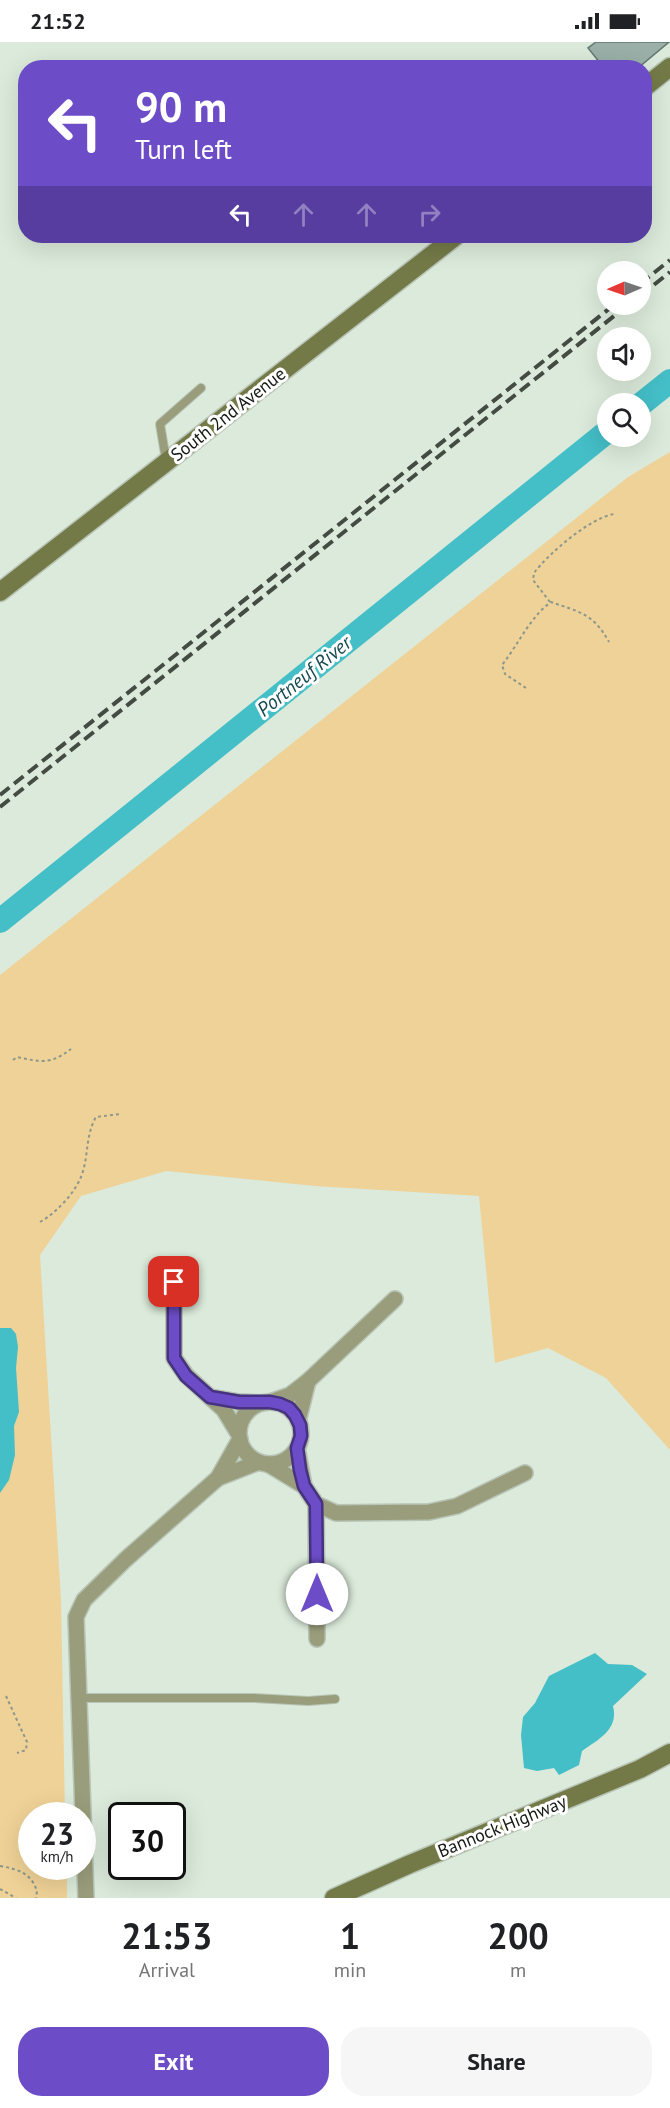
<!DOCTYPE html>
<html lang="en">
<head>
<meta charset="utf-8">
<style>
	:root { --surface:#fff; --page:#f6f6f6; --text:#202124; --muted:#757577; --accent:#6c4dc7 }
	body { margin:0; font-family:"PT Sans",sans-serif; background:var(--page); color:var(--text); height:100vh; display:flex; flex-direction:column; font-size:22px; white-space:nowrap }
	* { box-sizing:border-box; margin:0 }
	p { font-size:20px; color:var(--muted) }
	.icon { flex:none; width:33px; height:33px; fill:none; stroke:currentColor; stroke-width:2; stroke-linecap:round; stroke-linejoin:round }
	.map { position:relative; height:1856px; overflow:hidden }
	.details { display:flex; flex-direction:column; background:var(--surface); flex:1 }
	.details>* { flex:none }
	.guide { position:absolute; left:18px; top:18px; width:634px; height:183px; border-radius:24px; box-shadow:0 6px 24px #0002; background:#6c4dc7; color:#fff; overflow:hidden }
	.needle { width:39px; rotate:268deg }
	.controls { position:absolute; left:597px; top:219px; display:grid; gap:12px }
	.controls a { display:grid; place-items:center; width:54px; height:54px; border-radius:50%; background:var(--surface); box-shadow:0 6px 24px #0002; font-size:30px }
	.speed { position:absolute; left:18px; top:1760px; display:flex; gap:12px; font-size:30px; font-weight:700; text-align:center }
	.speed>* { display:grid; place-content:center; width:78px; height:78px; border-radius:50%; background:var(--surface); box-shadow:0 6px 24px #0002; line-height:1 }
	.speed small { font-size:15px; font-weight:400 }
	.speed .limit { border:3px solid #111; border-radius:9px; background:#fff; color:#111 }
	.pin { position:absolute; display:grid; place-items:center; width:51px; height:51px; color:#fff; margin:-26px; border-radius:12px; box-shadow:0 3px 9px #0006 }
	.me { position:absolute; width:66px; margin:-33px; rotate:0deg; stroke-linejoin:round; filter:drop-shadow(0 0 4px #0008) }
	.turn { display:flex; align-items:center; gap:21px; height:126px; padding:0 18px; font-size:27px }
	.turn .icon { width:78px; height:78px; stroke-width:2.5 }
	.turn b { display:block; font-size:42px; line-height:51px }
	.lanes { display:flex; align-items:center; height:57px; padding:0 18px; background:#0003; justify-content:center; gap:30px; direction:ltr }
	.lanes .off { opacity:.35 }
	.eta { display:flex; justify-content:space-evenly; align-items:center; height:102px; text-align:center }
	.eta b { font-size:36px; font-weight:600; line-height:42px }
	.button { display:flex; gap:12px; margin-top:auto; padding:12px 18px }
	.button a { flex:1; height:69px; border-radius:24px; background:var(--accent); color:#fff; font-size:24px; font-weight:600; line-height:69px; text-align:center }
	.button a+a { background:var(--page); color:var(--text) }
	.status { display:flex; justify-content:space-between; align-items:center; height:42px; padding:0 30px; background:var(--surface); direction:ltr }
	.status svg { height:16px; fill:currentColor }
	.map>svg:first-child { display:block }
	.green { fill:#efd297 }
	.water { fill:#44bec7 }
	.lines { fill:none; stroke-linecap:round; stroke-linejoin:round }
	.river { stroke:#44bec7; stroke-width:24 }
	.building { fill:#9ab0a8; stroke:#637871; stroke-width:1.5 }
	.lane-casing { stroke:#b7c4b6; stroke-width:10 }
	.street-casing { stroke:#b7c4b6; stroke-width:18 }
	.secondary-casing { stroke:#b7c4b6; stroke-width:21 }
	.path { stroke:#8c978b; stroke-width:2; stroke-dasharray:3 3; stroke-linecap:butt }
	.lane { stroke:#999d7b; stroke-width:8 }
	.street { stroke:#999d7b; stroke-width:15 }
	.secondary { stroke:#747a47; stroke-width:18 }
	.rail { stroke:#434b43; stroke-width:4; stroke-dasharray:12 6; stroke-linecap:butt }
	.route-casing { stroke:#463281; stroke-width:15 }
	.route { stroke:#6c4dc7; stroke-width:10 }
	.labels { text-anchor:middle; dominant-baseline:central; stroke-width:6; stroke-linejoin:round; paint-order:stroke }
	.street-label { font-size:18px; fill:#141914; stroke:#fff }
	.water-label { font-size:20px; font-style:italic; fill:#164b4f; stroke:#fff }
</style>
</head>
<body>
<div class="status"><b>21:52</b><svg viewBox="0 0 49 12"><path d="M0 12V9h3v3zM5 12V6h3v6zM10 12V3h3v9zM15 12V0h3v12zM26 1h20v11H26zM47 4h2v5h-2z"/></svg></div>
<div class="map">
<svg width="670" height="1856" viewBox="0 0 670 1856">
	<rect width="100%" height="100%" fill="#dbeada"/>
	<path class="green" d="M 670,410 L 670,1408 L 606,1336 L 548,1306 L 495,1321 L 479,1154 L 315,1144 L 166,1129 L 81,1154 L 40,1213 L 61,1558 L 65,1773 L 32,1773 L 32,1824 L 67,1824 L 67,1856 L 0,1856 L 0,933 L 628,435 Z"/>
	<g class="water">
		<path d="M 0,1286 L 11,1286 L 16,1292 L 18,1305 L 16,1326 L 19,1370 L 14,1384 L 15,1413 L 9,1438 L 0,1451 Z"/>
		<path d="M 595,1611 L 608,1622 L 632,1623 L 647,1632 L 613,1664 C 619,1687 599,1697 582,1709 L 579,1723 L 559,1733 L 554,1726 L 537,1729 L 524,1726 L 521,1693 L 523,1675 L 535,1661 L 549,1634 Z"/>
	</g>
	<g class="lines">
		<g class="river">
			<path d="M 640,363 L 670,339"/>
			<path d="M 0,879 L 608,389"/>
		</g>
	</g>
	<path class="building" d="M 596,0 L 669,0 L 638,26 L 604,26 L 588,6 Z"/>
	<g class="lines">
		<g class="lane-casing">
			<g id="lane">
				<path d="M 166,418 L 160,382 L 201,346"/>
				<path d="M 79,1656 L 254,1656 L 308,1659 L 335,1657"/>
			</g>
		</g>
		<g class="street-casing">
			<g id="street">
				<path d="M 174,1241 L 174,1316 L 186,1333 L 224,1368 L 238,1391"/>
				<path d="M 210,1355 L 239,1360 L 260,1361"/>
				<path d="M 270,1360 L 290,1353 L 308,1339 L 395,1257"/>
				<circle cx="270" cy="1391" r="31"/>
				<path d="M 298,1379 L 308,1339"/>
				<path d="M 297,1406 L 304,1444 L 316,1462 L 336,1471 L 429,1470 L 457,1464 L 525,1431"/>
				<path d="M 268,1422 L 304,1444"/>
				<path d="M 218,1436 L 240,1397"/>
				<path d="M 316,1462 L 317,1597"/>
				<path d="M 86,1856 L 76,1575 L 84,1558 L 126,1517 L 218,1436 L 259,1420"/>
			</g>
		</g>
		<g class="secondary-casing">
			<g id="secondary">
				<path d="M 645,45 L 670,25"/>
				<path d="M 0,550 L 456,194"/>
				<path d="M 334,1856 L 410,1822 L 640,1727 L 670,1711"/>
			</g>
		</g>
		<g class="path">
			<path d="M 550,560 L 533,538 L 534,531 C 549,511 590,476 614,472"/>
			<path d="M 526,646 L 505,632 L 502,623 C 518,603 530,575 551,560 C 579,570 593,571 609,600"/>
			<path d="M 13,1018 L 17,1015 C 41,1020 50,1023 71,1007"/>
			<path d="M 40,1180 C 56,1171 74,1152 81,1135 C 89,1115 85,1094 96,1075 L 120,1072"/>
			<path d="M 6,1654 L 27,1700 L 26,1708 L 17,1711"/>
			<path d="M 0,1824 C 18,1827 31,1831 37,1849 L 36,1856"/>
			<path d="M 0,1847 L 16,1856"/>
		</g>
		<use href="#lane" class="lane"/>
		<use href="#street" class="street"/>
		<use href="#secondary" class="secondary"/>
		<g class="rail">
			<path d="M 640,242 L 670,218"/>
			<path d="M 640,254 L 670,230"/>
			<path d="M 0,753 L 615,262"/>
			<path d="M 0,765 L 629,262"/>
		</g>
	</g>
	<g class="lines">
		<g class="route-casing">
			<path id="route" d="M 174,1240 L 174,1316 L 186,1334 L 210,1355 L 239,1360 L 270,1360 L 280,1362 L 289,1366 L 295,1373 L 300,1383 L 301,1394 L 297,1406 L 300,1428 L 304,1444 L 316,1462 L 317,1552"/>
		</g>
		<use href="#route" class="route"/>
	</g>
	<g class="labels">
		<g class="street-label">
			<text transform="translate(228 372) rotate(-38)">South 2nd Avenue</text>
			<text transform="translate(502 1784) rotate(-22)">Bannock Highway</text>
		</g>
		<g class="water-label">
			<text transform="translate(304 634) rotate(-39)">Portneuf River</text>
		</g>
	</g>
</svg>
<div class="controls">
<a><svg class="needle" viewBox="-14 -14 28 28"><path d="M0-13l5 13h-10z" fill="#e53935"/><path d="M0 13l5-13h-10z" fill="#757577"/></svg></a>
<a><svg class="icon" aria-label="sound" viewBox="0 0 24 24"><path d="M4 9h4l5-4v14l-5-4H4zM17 9q2 3 0 6"/></svg></a>
<a><svg class="icon" aria-label="search" viewBox="0 0 24 24"><circle cx="10" cy="10" r="6"/><path d="M15 15l6 6"/></svg></a>
</div>
<div class="speed"><div>23<small>km/h</small></div><div class="limit">30</div></div>
<div class="pin" style="left:174px;top:1240px;background:#d93025"><svg class="icon" aria-label="arrive" viewBox="0 0 24 24"><path d="M6 21V4h12l-3 4 3 4H6"/></svg></div>
<svg class="me" style="left:317px;top:1552px" viewBox="-20 -20 40 40"><circle r="19" fill="#fff"/><path d="M0-13L10 11 0 6-10 11z" fill="#6c4dc7"/></svg>
<div class="guide">
<div class="turn"><svg class="icon" aria-label="left" viewBox="0 0 24 24"><path d="M17 20v-9H6M10 6l-5 5 5 5"/></svg><div><b>90 m</b>Turn left</div></div>
<div class="lanes"><svg class="icon" aria-label="left" viewBox="0 0 24 24"><path d="M17 20v-9H6M10 6l-5 5 5 5"/></svg><svg class="icon off" aria-label="ahead" viewBox="0 0 24 24"><path d="M12 20V5M6 11l6-6 6 6"/></svg><svg class="icon off" aria-label="ahead" viewBox="0 0 24 24"><path d="M12 20V5M6 11l6-6 6 6"/></svg><svg class="icon off" aria-label="right" viewBox="0 0 24 24"><path d="M7 20v-9h11M14 6l5 5-5 5"/></svg></div>
</div>
</div>
<section class="details">
<div class="eta">
<div><b>21:53</b><p>Arrival</p></div>
<div><b>1</b><p>min</p></div>
<div><b>200</b><p>m</p></div>
</div>
<div class="button"><a>Exit</a><a>Share</a></div>
</section>
</body>
</html>
